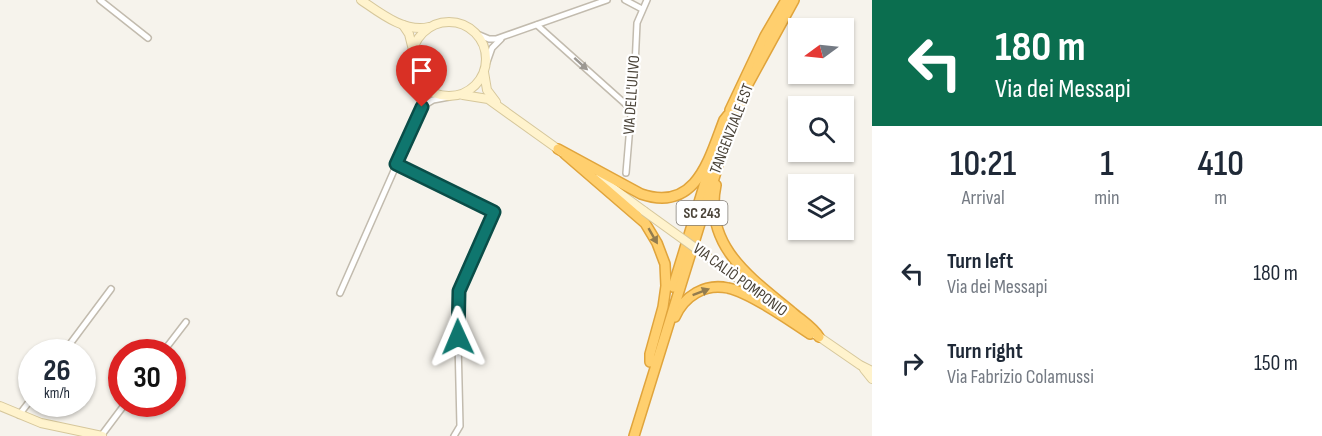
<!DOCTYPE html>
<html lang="en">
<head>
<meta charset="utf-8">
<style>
	:root { --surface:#fff; --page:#f6f6f7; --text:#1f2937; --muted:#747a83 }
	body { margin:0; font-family:"Sofia Sans Condensed",sans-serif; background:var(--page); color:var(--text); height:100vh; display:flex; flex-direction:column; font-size:22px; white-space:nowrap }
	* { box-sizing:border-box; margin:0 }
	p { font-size:20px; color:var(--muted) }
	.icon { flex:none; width:33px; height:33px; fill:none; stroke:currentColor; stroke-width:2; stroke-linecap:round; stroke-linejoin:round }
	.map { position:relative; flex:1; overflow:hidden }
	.sheet { display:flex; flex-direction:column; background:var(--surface); width:450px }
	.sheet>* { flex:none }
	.guide { background:#0b6e4f; color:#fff; overflow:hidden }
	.needle { width:39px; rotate:255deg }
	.controls { position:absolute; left:788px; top:18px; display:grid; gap:12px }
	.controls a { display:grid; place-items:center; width:66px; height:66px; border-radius:0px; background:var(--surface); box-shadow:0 2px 4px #0004; font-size:30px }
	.speed { position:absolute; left:18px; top:339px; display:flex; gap:12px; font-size:30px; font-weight:700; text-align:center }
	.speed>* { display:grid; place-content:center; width:78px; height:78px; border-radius:50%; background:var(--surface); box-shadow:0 2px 4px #0004; line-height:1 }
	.speed small { font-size:15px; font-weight:400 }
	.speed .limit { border:9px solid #d22; background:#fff; color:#111 }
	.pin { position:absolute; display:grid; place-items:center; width:51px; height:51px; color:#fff; margin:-62px -26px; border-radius:50% 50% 50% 0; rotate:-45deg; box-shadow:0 0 6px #0007 }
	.pin .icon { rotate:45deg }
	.me { position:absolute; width:66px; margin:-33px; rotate:359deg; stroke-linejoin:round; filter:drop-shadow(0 0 4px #0008) }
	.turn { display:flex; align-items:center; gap:21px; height:126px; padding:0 24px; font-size:27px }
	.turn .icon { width:78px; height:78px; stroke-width:2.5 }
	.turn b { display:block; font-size:42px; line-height:51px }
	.eta { display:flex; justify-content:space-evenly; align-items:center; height:102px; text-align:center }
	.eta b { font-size:36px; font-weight:600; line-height:42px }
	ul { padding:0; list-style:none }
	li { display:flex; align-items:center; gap:18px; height:90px; padding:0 24px }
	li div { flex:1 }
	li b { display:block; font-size:22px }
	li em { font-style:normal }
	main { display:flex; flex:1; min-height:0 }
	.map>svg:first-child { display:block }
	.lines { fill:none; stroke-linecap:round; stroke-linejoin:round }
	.street-casing { stroke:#c2bbae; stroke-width:8 }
	.secondary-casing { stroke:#d6c79b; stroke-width:10 }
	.highway-casing { stroke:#e0a43c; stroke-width:12 }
	.street { stroke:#fff; stroke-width:5 }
	.secondary { stroke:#fff3cd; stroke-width:8 }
	.highway { stroke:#ffcf6e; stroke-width:9 }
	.secondary-bridge-casing { stroke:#d6c79b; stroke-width:10; stroke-linecap:butt }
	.secondary-bridge { stroke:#fff3cd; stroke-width:8 }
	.oneway { fill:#9c9892 }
	.oneway2 { fill:#937c4e }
	.route-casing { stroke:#0a4d48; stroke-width:15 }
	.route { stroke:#0f766e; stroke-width:10 }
	.labels { text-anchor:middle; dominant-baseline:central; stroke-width:4.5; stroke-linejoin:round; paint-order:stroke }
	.shield { fill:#fff; stroke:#817c74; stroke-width:1.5 }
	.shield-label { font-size:15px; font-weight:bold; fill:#4b4439 }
	.street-label { font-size:16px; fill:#4b4439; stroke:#fff }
</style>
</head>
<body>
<main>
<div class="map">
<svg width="872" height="436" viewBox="0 0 872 436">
	<rect width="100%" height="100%" fill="#f6f3ec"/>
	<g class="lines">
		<g class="street-casing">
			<g id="street">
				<path d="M 100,0 L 148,38"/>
				<path d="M 625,0 L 642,9"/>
				<path d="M 537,25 L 631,109"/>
				<path d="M 477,34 L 489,39 L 496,39 L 607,0"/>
				<path d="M 486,65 L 492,48 L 501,39"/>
				<path d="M 423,106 L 433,100 L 449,97"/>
				<path d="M 396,164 L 493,212 L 457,299 L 460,426 L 454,436"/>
				<path d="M 626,173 L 635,66 L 637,23 L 647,0"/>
				<path d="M 340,293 L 422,107 L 423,96 L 417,78"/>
				<path d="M 64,352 L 111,289"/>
				<path d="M 163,352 L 186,322"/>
				<path d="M 19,415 L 32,398"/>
				<path d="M 101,436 L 125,404"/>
			</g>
		</g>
		<g class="secondary-casing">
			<g id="secondary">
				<path d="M 361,0 C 380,13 405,33 429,27"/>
				<circle cx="449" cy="59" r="37"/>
				<path d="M 403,25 L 409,34 L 413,50"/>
				<path d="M 484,72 L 487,90 L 496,102"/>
				<path d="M 463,95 L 488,99 L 562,152"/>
				<path d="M 599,178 L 644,211"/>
				<path d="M 723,268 L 786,313"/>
				<path d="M 815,334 L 860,365 L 872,371"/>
				<path d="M 864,369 L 872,379"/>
				<path d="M 0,406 L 41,423 L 102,436"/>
			</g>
		</g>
		<g class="highway-casing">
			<g id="highway">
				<path d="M 730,110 L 765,36 L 786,0"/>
				<path d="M 558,149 L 641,194 C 696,213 709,159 724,120 L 728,115"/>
				<path d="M 565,154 L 645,223 L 657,243 L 665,264 L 666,286 L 663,307 L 650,354 L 650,362"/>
				<path d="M 716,185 C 703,246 751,278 792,312 C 801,320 813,327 819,337"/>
				<path d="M 673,287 L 711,163"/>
				<path d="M 675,317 C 684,296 705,283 728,288 C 749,292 791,321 810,334"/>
				<path d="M 634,436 L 730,127 L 748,84 L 794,0"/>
			</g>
		</g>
		<use href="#street" class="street"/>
		<use href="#secondary" class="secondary"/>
		<use href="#highway" class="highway"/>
		<g class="secondary-bridge-casing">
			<path id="secondary-bridge" d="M 644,211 L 723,268"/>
		</g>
		<use href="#secondary-bridge" class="secondary-bridge"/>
	</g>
	<defs><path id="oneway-solid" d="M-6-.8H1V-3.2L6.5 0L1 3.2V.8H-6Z" transform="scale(1.5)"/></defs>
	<use class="oneway" href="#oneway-solid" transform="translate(581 64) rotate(42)"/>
	<g class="oneway2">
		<use href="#oneway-solid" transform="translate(653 236) rotate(60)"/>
		<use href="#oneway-solid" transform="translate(701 292) rotate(-21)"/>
	</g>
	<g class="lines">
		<g class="route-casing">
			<path id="route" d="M 422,107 L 396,164 L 494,212 L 459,291 L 458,337"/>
		</g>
		<use href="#route" class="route"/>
	</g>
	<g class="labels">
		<rect class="shield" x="676.5" y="201" width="51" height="24" rx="4.5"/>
		<g class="shield-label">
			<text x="702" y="213">SC 243</text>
		</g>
		<g class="street-label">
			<text transform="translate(632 95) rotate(-86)">VIA DELL'ULIVO</text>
			<text transform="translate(732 129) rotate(-69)">TANGENZIALE EST</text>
			<text transform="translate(740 280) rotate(36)">VIA CALIÒ POMPONIO</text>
		</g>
	</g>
</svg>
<div class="controls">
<a><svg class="needle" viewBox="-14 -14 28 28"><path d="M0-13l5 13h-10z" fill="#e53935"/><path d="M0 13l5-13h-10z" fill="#747a83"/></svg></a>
<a><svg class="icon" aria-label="search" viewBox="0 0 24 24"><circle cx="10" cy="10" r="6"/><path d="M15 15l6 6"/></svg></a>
<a><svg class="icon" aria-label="layers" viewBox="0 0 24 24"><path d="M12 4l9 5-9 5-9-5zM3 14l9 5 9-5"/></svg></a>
</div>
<div class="speed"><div>26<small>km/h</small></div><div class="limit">30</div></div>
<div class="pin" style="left:422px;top:107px;background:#d93025"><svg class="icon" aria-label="arrive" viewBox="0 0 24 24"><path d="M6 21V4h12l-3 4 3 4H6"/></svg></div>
<svg class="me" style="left:458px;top:337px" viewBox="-20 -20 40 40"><path d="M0-17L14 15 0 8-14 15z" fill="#0f766e" stroke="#fff" stroke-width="4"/></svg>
</div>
<section class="sheet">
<div class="guide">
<div class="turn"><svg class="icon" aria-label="left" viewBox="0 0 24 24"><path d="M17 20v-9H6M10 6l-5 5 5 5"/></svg><div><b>180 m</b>Via dei Messapi</div></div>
</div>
<div class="eta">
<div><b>10:21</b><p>Arrival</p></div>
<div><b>1</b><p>min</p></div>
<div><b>410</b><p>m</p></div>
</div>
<ul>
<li><svg class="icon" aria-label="left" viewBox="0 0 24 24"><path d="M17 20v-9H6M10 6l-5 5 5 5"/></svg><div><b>Turn left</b><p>Via dei Messapi</p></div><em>180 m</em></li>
<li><svg class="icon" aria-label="right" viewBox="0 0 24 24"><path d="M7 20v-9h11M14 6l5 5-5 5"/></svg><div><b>Turn right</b><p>Via Fabrizio Colamussi</p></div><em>150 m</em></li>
</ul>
</section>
</main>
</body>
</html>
